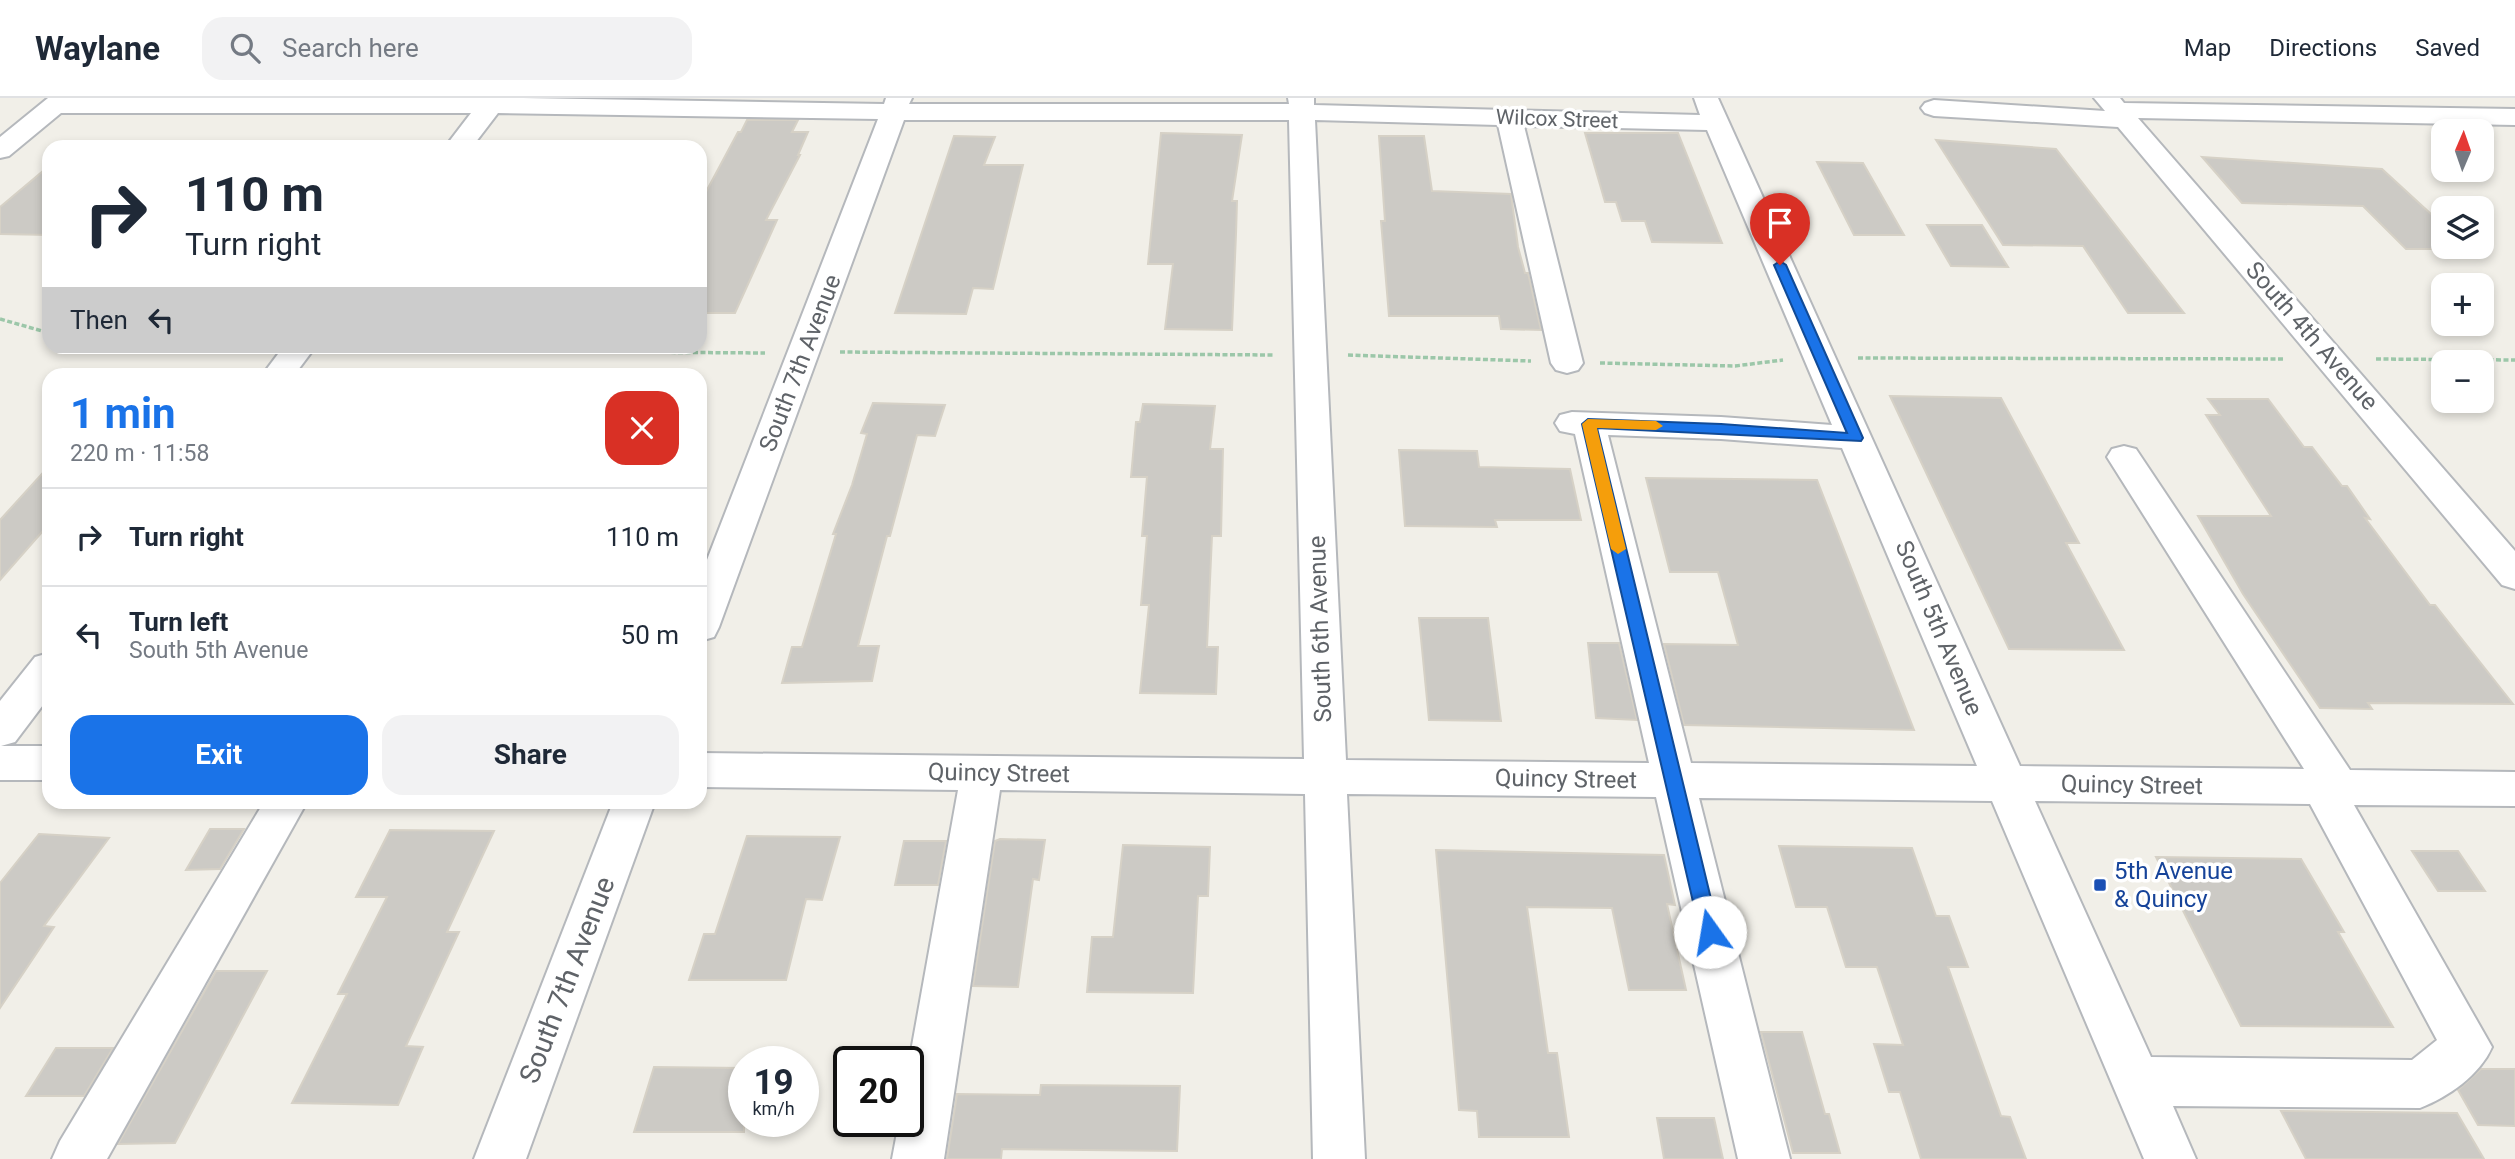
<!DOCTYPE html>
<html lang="en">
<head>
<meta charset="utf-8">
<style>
	:root { --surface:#fff; --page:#f2f2f3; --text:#1f2937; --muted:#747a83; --line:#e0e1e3; --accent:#1a73e8 }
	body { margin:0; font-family:Roboto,sans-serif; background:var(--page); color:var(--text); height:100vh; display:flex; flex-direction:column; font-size:26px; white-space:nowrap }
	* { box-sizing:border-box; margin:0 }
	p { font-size:23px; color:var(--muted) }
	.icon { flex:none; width:38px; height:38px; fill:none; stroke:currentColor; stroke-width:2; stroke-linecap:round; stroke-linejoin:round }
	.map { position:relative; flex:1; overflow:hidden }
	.drawer { position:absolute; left:42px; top:270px; width:665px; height:441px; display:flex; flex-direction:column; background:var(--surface); border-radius:21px; box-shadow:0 4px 10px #0003 }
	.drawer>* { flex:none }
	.top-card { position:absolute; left:42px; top:42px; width:665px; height:214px; border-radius:21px; box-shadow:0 4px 10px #0003; background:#fff; color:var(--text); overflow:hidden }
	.needle { width:46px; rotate:2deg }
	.fabs { position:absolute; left:2431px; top:21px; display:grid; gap:14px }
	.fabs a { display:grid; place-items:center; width:63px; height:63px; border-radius:14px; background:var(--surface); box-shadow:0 4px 10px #0003; font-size:35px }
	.speed { position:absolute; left:728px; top:948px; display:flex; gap:14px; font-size:35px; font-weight:700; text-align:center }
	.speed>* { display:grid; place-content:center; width:91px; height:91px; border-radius:50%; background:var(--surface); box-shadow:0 4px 10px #0003; line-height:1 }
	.speed small { font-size:18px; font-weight:400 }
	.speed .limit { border:4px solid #111; border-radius:10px; background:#fff; color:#111 }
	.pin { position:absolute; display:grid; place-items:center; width:60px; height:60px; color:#fff; margin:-72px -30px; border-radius:50% 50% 50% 0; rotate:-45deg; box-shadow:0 0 7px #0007 }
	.pin .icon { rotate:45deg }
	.me { position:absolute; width:77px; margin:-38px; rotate:347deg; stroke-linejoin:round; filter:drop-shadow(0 0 5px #0008) }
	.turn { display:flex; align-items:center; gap:24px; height:147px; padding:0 28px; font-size:32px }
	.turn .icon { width:91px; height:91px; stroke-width:2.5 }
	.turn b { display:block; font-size:49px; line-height:60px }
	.then { display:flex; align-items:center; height:66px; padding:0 28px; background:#0003; gap:14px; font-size:26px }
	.round { display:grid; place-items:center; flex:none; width:74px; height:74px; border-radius:21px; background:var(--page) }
	.summary { display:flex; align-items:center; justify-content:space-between; height:119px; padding:0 28px }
	h1 { font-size:42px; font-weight:700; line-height:52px; color:var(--accent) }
	.button { display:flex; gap:14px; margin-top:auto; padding:14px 28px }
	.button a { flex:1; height:80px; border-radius:21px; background:var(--accent); color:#fff; font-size:28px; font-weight:700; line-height:80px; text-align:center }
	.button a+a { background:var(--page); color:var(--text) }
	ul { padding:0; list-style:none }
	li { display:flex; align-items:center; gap:21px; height:98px; padding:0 28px; border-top:2px solid var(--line) }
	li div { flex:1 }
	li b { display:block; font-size:26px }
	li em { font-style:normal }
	header { display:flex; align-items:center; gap:42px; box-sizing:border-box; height:98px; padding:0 35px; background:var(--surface); border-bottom:2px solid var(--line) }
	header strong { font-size:33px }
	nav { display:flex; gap:38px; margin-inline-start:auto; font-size:24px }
	.search { width:490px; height:63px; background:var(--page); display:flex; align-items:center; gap:18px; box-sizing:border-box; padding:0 24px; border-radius:21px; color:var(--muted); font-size:26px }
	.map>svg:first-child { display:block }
	.building { fill:#cccac5; stroke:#d6d1c6; stroke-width:2 }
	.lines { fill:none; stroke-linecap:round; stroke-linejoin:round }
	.minor-casing { stroke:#b5b8bc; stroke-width:4 }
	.path { stroke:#9cc7a9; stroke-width:3.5; stroke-dasharray:5 2.5; stroke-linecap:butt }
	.minor { fill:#fff; fill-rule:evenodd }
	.route { fill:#1a73e8; stroke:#114b97; stroke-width:2 }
	.slow { fill:#f59e0b }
	.transit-dot { fill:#1a4fb4; stroke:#fff; stroke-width:2.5 }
	.labels { text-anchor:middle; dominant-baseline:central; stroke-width:7; stroke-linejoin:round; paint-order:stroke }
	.far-street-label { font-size:21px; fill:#5f6368; stroke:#fff }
	.street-label { font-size:24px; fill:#5f6368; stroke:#fff }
	.transit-label { font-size:24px; fill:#164399; stroke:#fff; text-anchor:start }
	.near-street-label { font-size:28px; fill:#5f6368; stroke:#fff }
</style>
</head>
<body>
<header>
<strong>Waylane</strong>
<div class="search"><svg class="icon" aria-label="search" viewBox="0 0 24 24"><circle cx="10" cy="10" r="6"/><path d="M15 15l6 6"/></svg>Search here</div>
<nav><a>Map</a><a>Directions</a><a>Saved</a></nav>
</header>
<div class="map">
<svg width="2515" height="1061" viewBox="0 0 2515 1061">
	<rect width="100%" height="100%" fill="#f1efe8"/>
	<g class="building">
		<path d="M 747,22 L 798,22 L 792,34 L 808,34 L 798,57 L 800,57 L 766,122 L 777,122 L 735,215 L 700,215 L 700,105 L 738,34 L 741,34 Z"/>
		<path d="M 1161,35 L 1242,37 L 1232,103 L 1237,103 L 1236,136 L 1232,232 L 1165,231 L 1173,166 L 1148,166 Z"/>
		<path d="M 1585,35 L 1678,35 L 1722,145 L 1652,144 L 1645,123 L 1622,123 L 1616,104 L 1605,104 Z"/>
		<path d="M 954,38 L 995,39 L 984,67 L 1023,67 L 993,191 L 973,190 L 966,216 L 895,215 Z"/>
		<path d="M 1379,38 L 1424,38 L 1432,93 L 1511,96 L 1518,149 L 1525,175 L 1528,175 L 1541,232 L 1501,231 L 1499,218 L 1389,218 L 1381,123 L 1385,123 Z"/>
		<path d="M 1936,42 L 2056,51 L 2184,215 L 2128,215 L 2083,148 L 2003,147 Z"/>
		<path d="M 2202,59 L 2382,71 L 2443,127 L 2443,151 L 2406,151 L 2363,108 L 2242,105 Z"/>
		<path d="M 1817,64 L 1863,65 L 1904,137 L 1854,137 Z"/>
		<path d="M 49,68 L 49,137 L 0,136 L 0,109 Z"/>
		<path d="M 1927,127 L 1982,127 L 2008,169 L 1951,168 Z"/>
		<path d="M 1890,298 L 2001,300 L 2079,445 L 2066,445 L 2124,552 L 2009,551 Z"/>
		<path d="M 2208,301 L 2268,301 L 2304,349 L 2312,349 L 2342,388 L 2347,388 L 2370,421 L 2365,420 L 2430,507 L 2435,507 L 2513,606 L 2368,605 L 2372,611 L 2320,610 L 2243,496 L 2198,418 L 2271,418 L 2206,317 L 2220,317 Z"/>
		<path d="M 873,305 L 945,307 L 935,338 L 917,337 L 890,438 L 887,438 L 858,548 L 879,548 L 872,583 L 782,585 L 792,549 L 802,549 L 836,436 L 833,436 L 852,387 L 867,336 L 861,335 Z"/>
		<path d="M 1143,306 L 1215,308 L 1210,351 L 1223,351 L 1221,438 L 1212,438 L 1207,549 L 1218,549 L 1216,596 L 1140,595 L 1149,507 L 1141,507 L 1147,438 L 1142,438 L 1147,379 L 1131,379 L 1136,324 L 1140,324 Z"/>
		<path d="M 1399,352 L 1477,353 L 1479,369 L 1570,371 L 1581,422 L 1495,422 L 1497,429 L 1405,428 Z"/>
		<path d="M 49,368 L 49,426 L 0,482 L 0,422 Z"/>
		<path d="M 1646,380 L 1817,382 L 1914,632 L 1684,627 L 1664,546 L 1738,547 L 1718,474 L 1670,474 Z"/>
		<path d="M 1419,520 L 1488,520 L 1501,623 L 1429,622 Z"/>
		<path d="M 1588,545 L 1619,545 L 1637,622 L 1596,620 Z"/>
		<path d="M 210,731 L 244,731 L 220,771 L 186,772 Z"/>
		<path d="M 390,732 L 494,733 L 447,834 L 459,834 L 406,948 L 423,949 L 398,1007 L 292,1005 L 347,896 L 338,896 L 387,799 L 356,799 Z"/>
		<path d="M 39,736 L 109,740 L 44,828 L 54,829 L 0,910 L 0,785 Z"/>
		<path d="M 747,738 L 840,739 L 822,802 L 806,801 L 786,882 L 689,882 L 704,836 L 715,836 Z"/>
		<path d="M 1000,741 L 1045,742 L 1039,782 L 1033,781 L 1018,889 L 973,888 L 995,743 Z"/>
		<path d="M 904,743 L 946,743 L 938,787 L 895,787 Z"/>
		<path d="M 1123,747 L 1210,749 L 1208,798 L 1198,798 L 1193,895 L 1087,894 L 1092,839 L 1113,839 Z"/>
		<path d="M 1779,748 L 1912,750 L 1936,818 L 1949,818 L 1968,869 L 1948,869 L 2001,1018 L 2010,1019 L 2026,1061 L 1921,1061 L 1900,994 L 1889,994 L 1874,946 L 1903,947 L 1877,869 L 1846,869 L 1827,809 L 1796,809 Z"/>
		<path d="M 1436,752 L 1664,757 L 1675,807 L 1667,806 L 1686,892 L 1629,892 L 1612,810 L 1527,809 L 1548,955 L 1557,955 L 1569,1039 L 1479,1039 L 1477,1013 L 1459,1012 Z"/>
		<path d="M 2412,753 L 2458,753 L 2485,793 L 2438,793 Z"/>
		<path d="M 2156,759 L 2301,761 L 2344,834 L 2338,834 L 2393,929 L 2241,928 Z"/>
		<path d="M 216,873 L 267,873 L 175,1045 L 118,1046 Z"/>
		<path d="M 1761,934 L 1802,934 L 1825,1016 L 1829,1016 L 1840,1055 L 1793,1055 Z"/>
		<path d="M 56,950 L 113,950 L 84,998 L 26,998 Z"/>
		<path d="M 654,969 L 744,970 L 744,1034 L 634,1034 Z"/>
		<path d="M 2481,971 L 2515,971 L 2515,1028 L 2478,1027 L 2458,992 Z"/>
		<path d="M 1041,987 L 1180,988 L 1177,1053 L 1002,1051 L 1001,1061 L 947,1061 L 957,996 L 1040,997 Z"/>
		<path d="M 2281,1013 L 2457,1015 L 2484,1061 L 2306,1061 Z"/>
		<path d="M 1657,1020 L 1714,1020 L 1723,1061 L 1664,1061 Z"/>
	</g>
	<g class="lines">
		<g class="minor-casing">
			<g id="minor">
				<path d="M 48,0 L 523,0 L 884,6 L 886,0 L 912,0 L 909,6 L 1289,6 L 1288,0 L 1314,0 L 1314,7 L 1700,17 L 1694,0 L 1718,0 L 2020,668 L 2304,671 L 2107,359 L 2112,351 L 2124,348 L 2136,351 L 2350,672 L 2515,674 L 2515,708 L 2354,707 L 2492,949 C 2480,977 2448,999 2420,1010 L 2173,1008 L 2196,1061 L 2144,1061 L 1992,703 L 1699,700 L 1790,1061 L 1738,1061 L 1656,699 L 1347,696 L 1365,1061 L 1313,1061 L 1305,696 L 1000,692 L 944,1061 L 892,1061 L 899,1024 L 908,1024 L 908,970 L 958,692 L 700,689 L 700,655 L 1304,661 L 1289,22 L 904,22 L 719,529 L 714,539 L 700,543 L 700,480 L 878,21 L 498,15 L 472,49 L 445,49 L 471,15 L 61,15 L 9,58 L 0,60 L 0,39 ZM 1315,22 L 1498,27 L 1551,265 L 1556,272 L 1567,275 L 1578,272 L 1583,265 L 1524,28 L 1707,32 L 1832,327 L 1721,319 L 1572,314 L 1560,317 L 1555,325 L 1560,333 L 1575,336 L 1649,665 L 1346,662 ZM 1608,337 L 1721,341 L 1842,350 L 1977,668 L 1691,665 ZM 2035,703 L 2310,706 L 2437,942 L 2412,962 L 2151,959 Z"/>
				<path d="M 2094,0 L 2120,0 L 2124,5 L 2515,11 L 2515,27 L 2138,20 L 2515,453 L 2515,491 L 2502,487 L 2118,29 L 1934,18 L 1925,15 L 1921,10 L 1925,5 L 1934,2 L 2105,13 Z"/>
				<path d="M 284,248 L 316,248 L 295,276 L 263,276 Z"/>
				<path d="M 49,555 L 49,599 L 15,644 L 1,648 L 49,648 L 49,682 L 0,682 L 0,603 L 35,559 Z"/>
				<path d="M 264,704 L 307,704 L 107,1061 L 52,1061 L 60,1043 Z"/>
				<path d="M 613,704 L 655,704 L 526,1061 L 474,1061 Z"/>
			</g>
		</g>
		<g class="path">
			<path d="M 0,221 L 49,235"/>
			<path d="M 171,248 L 258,250"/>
			<path d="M 333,252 L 765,255"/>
			<path d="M 840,254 L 1273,257"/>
			<path d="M 1348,257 L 1531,263"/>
			<path d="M 1858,260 L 2284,261"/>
			<path d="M 2376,261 L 2515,262"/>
			<path d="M 1600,265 L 1735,268 L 1783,262"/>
		</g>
		<use href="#minor" class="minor"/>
	</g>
	<path class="route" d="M 1780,163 L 1786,167 L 1863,340 L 1861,343 L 1597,330 L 1719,834 L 1716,840 L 1710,843 L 1703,840 L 1700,834 L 1582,326 L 1588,321 L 1721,326 L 1847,335 L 1774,167 Z"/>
	<path class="slow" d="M 1588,321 L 1656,323 L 1663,328 L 1656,332 L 1597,330 L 1626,451 L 1618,456 L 1611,451 L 1582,326 Z"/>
	<rect class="transit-dot" x="2093" y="780" width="14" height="14" rx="3.5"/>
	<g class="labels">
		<g class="far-street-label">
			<text transform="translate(1557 21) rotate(2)">Wilcox Street</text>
		</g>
		<g class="street-label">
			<text transform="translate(2312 238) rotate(49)">South 4th Avenue</text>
			<text transform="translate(800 265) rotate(-69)">South 7th Avenue</text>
			<text transform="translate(1939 530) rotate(67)">South 5th Avenue</text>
			<text transform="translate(1320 531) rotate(-92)">South 6th Avenue</text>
			<text transform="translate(999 675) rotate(1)">Quincy Street</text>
			<text transform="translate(1566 681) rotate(1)">Quincy Street</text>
			<text transform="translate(2132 687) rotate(1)">Quincy Street</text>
		</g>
		<g class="transit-label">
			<text x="2114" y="773">5th Avenue<tspan x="2114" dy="28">&amp; Quincy</tspan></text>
		</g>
		<g class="near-street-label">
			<text transform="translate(567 882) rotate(-69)">South 7th Avenue</text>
		</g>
	</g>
</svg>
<div class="fabs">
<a><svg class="needle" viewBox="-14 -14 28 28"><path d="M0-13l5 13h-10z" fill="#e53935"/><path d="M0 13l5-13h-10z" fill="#747a83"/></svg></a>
<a><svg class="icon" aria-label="layers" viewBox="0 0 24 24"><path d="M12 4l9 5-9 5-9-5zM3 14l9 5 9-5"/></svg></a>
<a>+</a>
<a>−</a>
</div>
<div class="speed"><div>19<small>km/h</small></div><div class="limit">20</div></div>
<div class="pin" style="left:1780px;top:167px;background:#d93025"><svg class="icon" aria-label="arrive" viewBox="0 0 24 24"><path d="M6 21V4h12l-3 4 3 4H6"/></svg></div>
<svg class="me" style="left:1710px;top:834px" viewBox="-20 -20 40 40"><circle r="19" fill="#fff"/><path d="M0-13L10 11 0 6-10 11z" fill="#1a73e8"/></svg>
<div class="top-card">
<div class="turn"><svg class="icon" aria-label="right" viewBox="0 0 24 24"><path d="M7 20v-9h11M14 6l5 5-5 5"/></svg><div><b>110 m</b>Turn right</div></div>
<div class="then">Then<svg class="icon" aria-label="left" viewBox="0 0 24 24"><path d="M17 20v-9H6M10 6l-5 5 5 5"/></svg></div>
</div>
<section class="drawer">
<div class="summary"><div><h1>1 min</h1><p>220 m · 11:58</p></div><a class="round" style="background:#d93025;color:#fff"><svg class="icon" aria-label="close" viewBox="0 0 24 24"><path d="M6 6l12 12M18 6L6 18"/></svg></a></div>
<ul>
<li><svg class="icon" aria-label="right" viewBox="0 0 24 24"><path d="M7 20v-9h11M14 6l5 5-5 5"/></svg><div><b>Turn right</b></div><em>110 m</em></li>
<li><svg class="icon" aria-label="left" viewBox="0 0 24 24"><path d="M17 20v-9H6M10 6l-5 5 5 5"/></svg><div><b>Turn left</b><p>South 5th Avenue</p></div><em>50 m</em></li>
</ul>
<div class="button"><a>Exit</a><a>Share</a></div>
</section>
</div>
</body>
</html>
